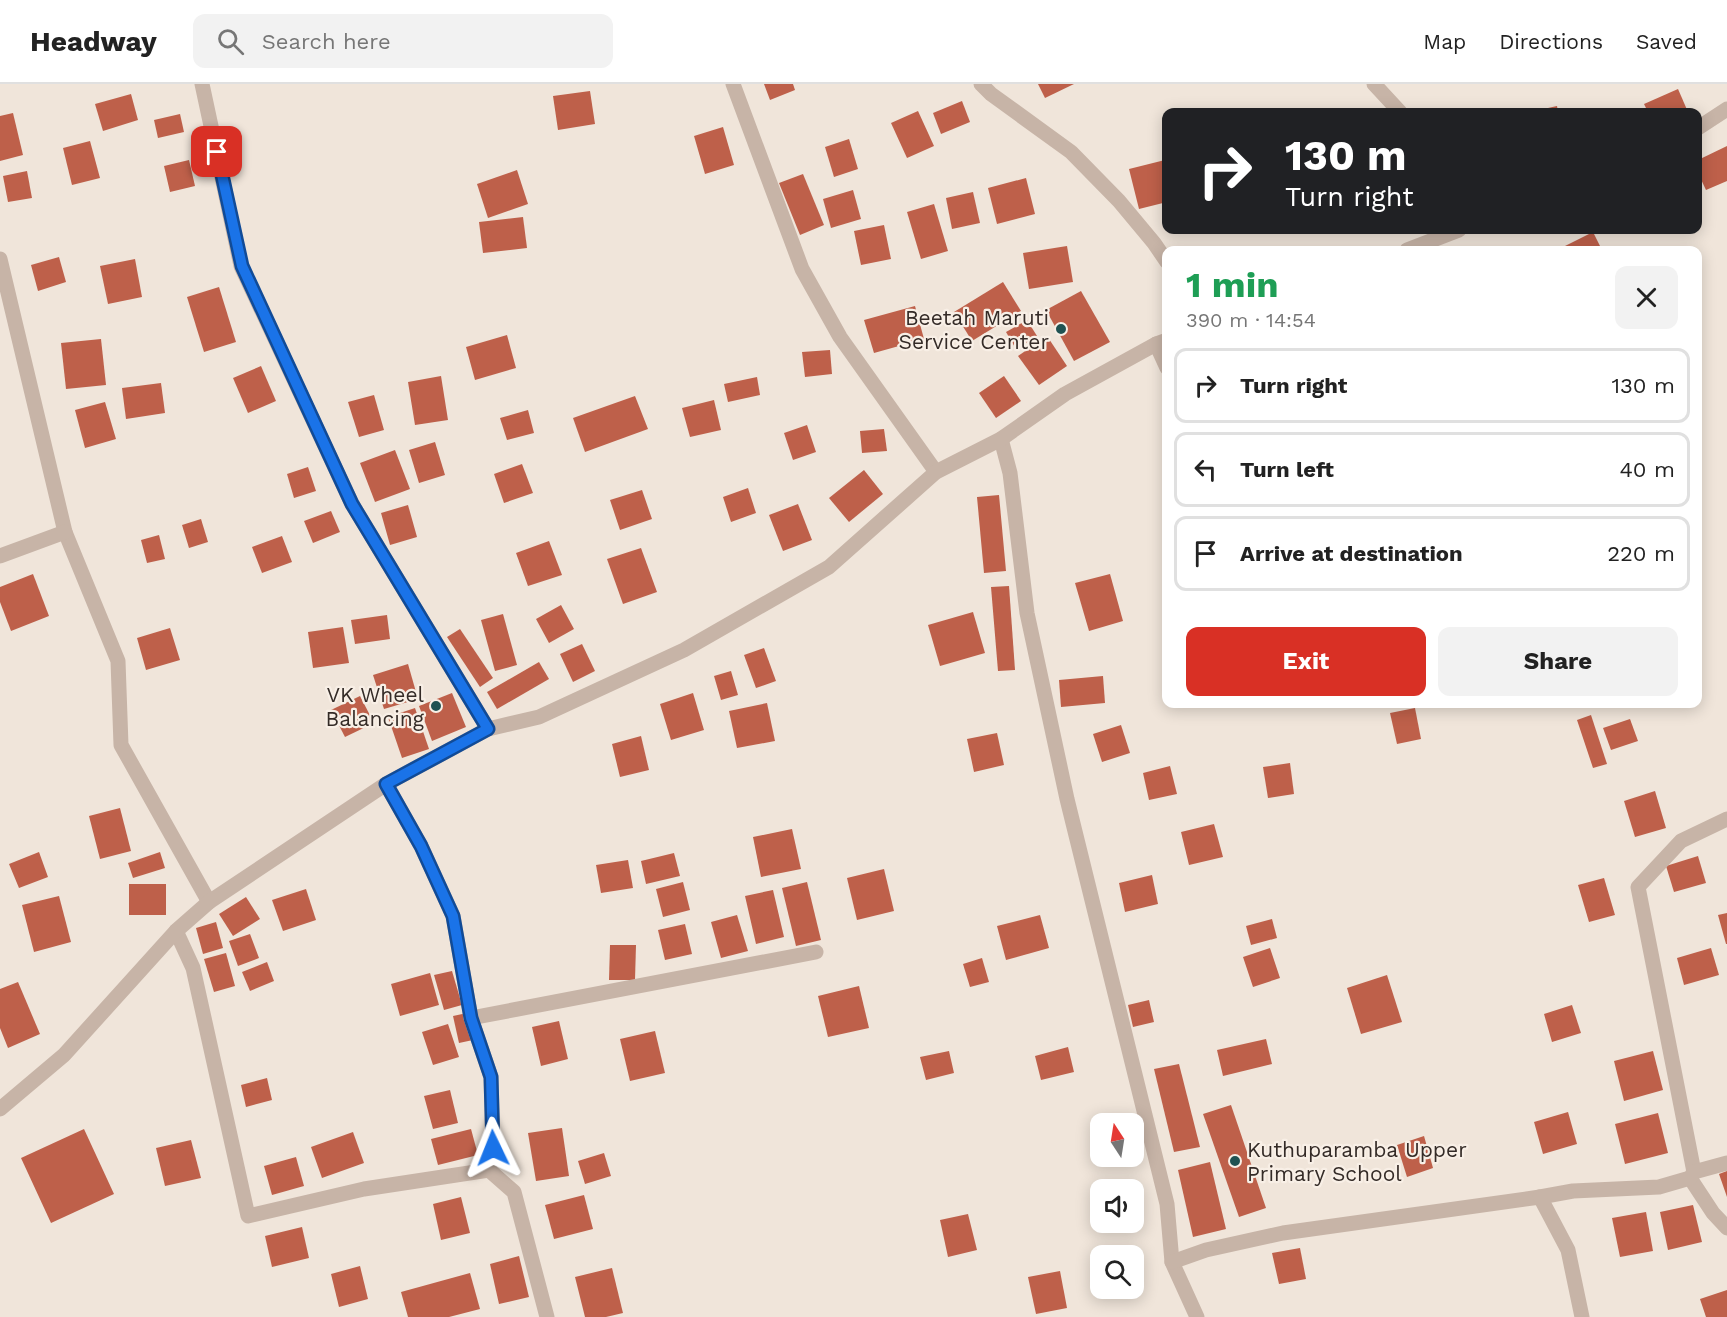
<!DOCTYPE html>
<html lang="en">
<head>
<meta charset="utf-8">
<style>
	:root { --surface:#fff; --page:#f2f2f2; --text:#222; --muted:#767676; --line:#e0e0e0; --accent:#d93025 }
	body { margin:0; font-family:"Work Sans",sans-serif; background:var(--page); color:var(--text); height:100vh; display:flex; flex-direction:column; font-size:22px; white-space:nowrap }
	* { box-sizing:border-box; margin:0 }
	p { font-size:20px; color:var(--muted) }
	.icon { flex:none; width:33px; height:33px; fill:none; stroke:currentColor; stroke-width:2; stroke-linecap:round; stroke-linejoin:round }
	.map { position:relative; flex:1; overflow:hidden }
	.side { position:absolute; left:1162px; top:162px; width:540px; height:462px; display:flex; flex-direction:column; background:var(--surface); border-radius:12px; box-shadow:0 3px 15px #0003 }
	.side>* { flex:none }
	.banner { position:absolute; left:1162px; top:24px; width:540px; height:126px; border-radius:12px; box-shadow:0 3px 15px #0003; background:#202124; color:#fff; overflow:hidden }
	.needle { width:39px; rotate:348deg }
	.controls { position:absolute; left:1090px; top:1029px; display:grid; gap:12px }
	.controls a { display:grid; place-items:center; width:54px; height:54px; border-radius:12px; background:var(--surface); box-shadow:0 3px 15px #0003; font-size:30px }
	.pin { position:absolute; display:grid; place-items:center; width:51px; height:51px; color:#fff; margin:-26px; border-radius:12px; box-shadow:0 3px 9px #0006 }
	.me { position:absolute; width:66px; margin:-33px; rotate:358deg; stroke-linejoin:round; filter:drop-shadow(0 0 4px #0008) }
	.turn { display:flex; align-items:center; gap:21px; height:126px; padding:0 24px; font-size:27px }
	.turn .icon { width:78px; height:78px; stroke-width:2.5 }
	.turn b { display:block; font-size:42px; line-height:51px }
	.round { display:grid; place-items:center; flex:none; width:63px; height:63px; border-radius:12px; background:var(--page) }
	.headline { display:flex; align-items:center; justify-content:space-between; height:102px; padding:0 24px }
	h1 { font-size:36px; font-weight:700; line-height:45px; color:#1e9e55 }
	.cta { display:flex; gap:12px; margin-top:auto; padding:12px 24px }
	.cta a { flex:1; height:69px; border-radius:12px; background:var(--accent); color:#fff; font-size:24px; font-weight:700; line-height:69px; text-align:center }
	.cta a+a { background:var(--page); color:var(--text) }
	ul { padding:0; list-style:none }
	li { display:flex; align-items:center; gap:18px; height:75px; margin:0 12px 9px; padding:0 12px; border:3px solid var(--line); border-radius:12px }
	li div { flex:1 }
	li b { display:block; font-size:22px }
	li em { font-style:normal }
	header { display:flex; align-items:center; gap:36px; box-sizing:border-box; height:84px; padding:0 30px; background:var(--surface); border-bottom:2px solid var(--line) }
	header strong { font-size:28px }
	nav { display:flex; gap:33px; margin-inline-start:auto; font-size:21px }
	.search { width:420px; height:54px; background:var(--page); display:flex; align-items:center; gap:15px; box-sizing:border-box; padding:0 21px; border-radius:12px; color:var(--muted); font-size:22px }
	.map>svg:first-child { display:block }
	.building { fill:#be604a }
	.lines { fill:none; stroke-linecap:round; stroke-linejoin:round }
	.minor { stroke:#c7b4a7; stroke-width:15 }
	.route-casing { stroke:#114b97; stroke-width:15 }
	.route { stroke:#1a73e8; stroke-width:10 }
	.poi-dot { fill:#205252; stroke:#f8efe6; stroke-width:2 }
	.labels { text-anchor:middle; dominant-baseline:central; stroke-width:4.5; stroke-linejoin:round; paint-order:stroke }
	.poi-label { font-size:21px; fill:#342b27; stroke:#f8efe6; text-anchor:end }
</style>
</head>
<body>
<header>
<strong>Headway</strong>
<div class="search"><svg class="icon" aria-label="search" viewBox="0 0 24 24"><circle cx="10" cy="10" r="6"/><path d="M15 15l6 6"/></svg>Search here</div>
<nav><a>Map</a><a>Directions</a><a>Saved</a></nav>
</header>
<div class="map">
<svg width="1727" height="1233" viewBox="0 0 1727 1233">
	<rect width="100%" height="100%" fill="#f0e5da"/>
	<g class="building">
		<path d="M 764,0 L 793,0 L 795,6 L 770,16 Z"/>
		<path d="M 1038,0 L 1074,0 L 1045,14 Z"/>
		<path d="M 1678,5 L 1688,28 L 1648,28 L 1644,20 Z"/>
		<path d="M 590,7 L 595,40 L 558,46 L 553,12 Z"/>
		<path d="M 131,10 L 138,36 L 103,47 L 95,20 Z"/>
		<path d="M 962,17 L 970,38 L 941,50 L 933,29 Z"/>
		<path d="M 1557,22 L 1558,28 L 1530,28 Z"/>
		<path d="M 918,27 L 934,62 L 907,74 L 891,39 Z"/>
		<path d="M 13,29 L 23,71 L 0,77 L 0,32 Z"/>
		<path d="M 180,30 L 184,48 L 158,54 L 154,36 Z"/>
		<path d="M 723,43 L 734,81 L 705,90 L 694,52 Z"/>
		<path d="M 849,55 L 858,85 L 834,93 L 825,63 Z"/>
		<path d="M 90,57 L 100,94 L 72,101 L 63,64 Z"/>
		<path d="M 1727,62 L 1727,97 L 1706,106 L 1698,89 L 1698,76 Z"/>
		<path d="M 189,76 L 195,102 L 170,108 L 164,82 Z"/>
		<path d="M 1165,76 L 1167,86 L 1167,118 L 1139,125 L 1129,85 Z"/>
		<path d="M 517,86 L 528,120 L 488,134 L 477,100 Z"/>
		<path d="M 27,87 L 32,114 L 8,118 L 3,92 Z"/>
		<path d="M 803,90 L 824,141 L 800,151 L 779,99 Z"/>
		<path d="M 1026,94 L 1035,130 L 997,140 L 988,104 Z"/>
		<path d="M 853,106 L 861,135 L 831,144 L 823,115 Z"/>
		<path d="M 973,108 L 980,139 L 952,145 L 946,114 Z"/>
		<path d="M 934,120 L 948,167 L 921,175 L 907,128 Z"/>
		<path d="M 523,133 L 527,164 L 483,169 L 479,138 Z"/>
		<path d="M 884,141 L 891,175 L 861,181 L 854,147 Z"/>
		<path d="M 1593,148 L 1602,166 L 1563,166 L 1561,164 Z"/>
		<path d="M 1067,162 L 1073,198 L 1029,205 L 1023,169 Z"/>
		<path d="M 59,173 L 66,198 L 38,207 L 31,181 Z"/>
		<path d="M 135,175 L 142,213 L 108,220 L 100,182 Z"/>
		<path d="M 1003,198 L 1021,227 L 972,257 L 954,228 Z"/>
		<path d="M 219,203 L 236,258 L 204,268 L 187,213 Z"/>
		<path d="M 1081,207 L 1110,258 L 1074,277 L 1046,226 Z"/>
		<path d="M 915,222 L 924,255 L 874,269 L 864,236 Z"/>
		<path d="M 1027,236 L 1037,252 L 1016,265 L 1006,248 Z"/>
		<path d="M 507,251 L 516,284 L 475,296 L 466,263 Z"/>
		<path d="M 1047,252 L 1067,282 L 1039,301 L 1018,272 Z"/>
		<path d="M 101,255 L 106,301 L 66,305 L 61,259 Z"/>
		<path d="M 830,266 L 832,290 L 805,293 L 802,268 Z"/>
		<path d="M 261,282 L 276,317 L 248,329 L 233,294 Z"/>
		<path d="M 441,292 L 448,336 L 415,341 L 408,298 Z"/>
		<path d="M 1004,292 L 1021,317 L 996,334 L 979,309 Z"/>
		<path d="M 757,293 L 760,311 L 728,318 L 724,300 Z"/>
		<path d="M 161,299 L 165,329 L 126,335 L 122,304 Z"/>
		<path d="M 374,311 L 384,346 L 359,353 L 348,318 Z"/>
		<path d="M 635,312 L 648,345 L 585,368 L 573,334 Z"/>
		<path d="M 714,316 L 721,346 L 690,353 L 682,324 Z"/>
		<path d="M 105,318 L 116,355 L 85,364 L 75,326 Z"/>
		<path d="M 528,326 L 534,349 L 507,356 L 500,334 Z"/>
		<path d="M 807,341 L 816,368 L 793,376 L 784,349 Z"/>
		<path d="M 884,345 L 887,367 L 862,369 L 860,347 Z"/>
		<path d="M 435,358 L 445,391 L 419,399 L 409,366 Z"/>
		<path d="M 395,366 L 410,405 L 375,418 L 360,379 Z"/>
		<path d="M 522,380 L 533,409 L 504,419 L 494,390 Z"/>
		<path d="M 308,383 L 316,407 L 294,414 L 287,390 Z"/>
		<path d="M 864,386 L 883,410 L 849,438 L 829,414 Z"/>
		<path d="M 748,404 L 756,429 L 731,438 L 723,413 Z"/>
		<path d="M 642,406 L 652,435 L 620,446 L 610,416 Z"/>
		<path d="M 999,411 L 1006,487 L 984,489 L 977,413 Z"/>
		<path d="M 798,420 L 812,456 L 783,467 L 769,431 Z"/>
		<path d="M 408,421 L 417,453 L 390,461 L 381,429 Z"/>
		<path d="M 331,427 L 340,448 L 313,459 L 304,437 Z"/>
		<path d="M 201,435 L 208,458 L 189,464 L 182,441 Z"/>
		<path d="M 159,451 L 165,475 L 147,479 L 141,456 Z"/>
		<path d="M 282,452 L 292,478 L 262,489 L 252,463 Z"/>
		<path d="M 549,457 L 562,491 L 528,502 L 516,469 Z"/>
		<path d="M 641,464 L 657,508 L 623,520 L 607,475 Z"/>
		<path d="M 33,490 L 49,532 L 11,547 L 0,518 L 0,503 Z"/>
		<path d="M 1110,490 L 1123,537 L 1089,547 L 1075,499 Z"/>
		<path d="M 1009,502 L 1015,586 L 998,587 L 991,503 Z"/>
		<path d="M 561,521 L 574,545 L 549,559 L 536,535 Z"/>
		<path d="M 973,528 L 985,569 L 940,582 L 928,541 Z"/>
		<path d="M 503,530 L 517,581 L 495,587 L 481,536 Z"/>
		<path d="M 387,531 L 390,555 L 355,560 L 351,536 Z"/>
		<path d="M 343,543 L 349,579 L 313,584 L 308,548 Z"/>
		<path d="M 170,544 L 180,576 L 146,586 L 137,554 Z"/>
		<path d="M 460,545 L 493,594 L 480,603 L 447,553 Z"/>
		<path d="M 582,560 L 595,587 L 573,598 L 560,570 Z"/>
		<path d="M 764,564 L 776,597 L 756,604 L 744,571 Z"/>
		<path d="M 539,578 L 549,595 L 497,625 L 487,608 Z"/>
		<path d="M 408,580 L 418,615 L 384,625 L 373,591 Z"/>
		<path d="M 731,587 L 738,611 L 721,616 L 714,592 Z"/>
		<path d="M 1103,592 L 1105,619 L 1061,623 L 1059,596 Z"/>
		<path d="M 452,609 L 466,643 L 432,657 L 419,622 Z"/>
		<path d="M 693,609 L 704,646 L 671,656 L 660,620 Z"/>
		<path d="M 360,612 L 374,639 L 345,653 L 331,626 Z"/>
		<path d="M 767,619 L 775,657 L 737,664 L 729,627 Z"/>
		<path d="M 415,624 L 429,665 L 402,674 L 388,633 Z"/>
		<path d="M 1415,624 L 1421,655 L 1397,660 L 1390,629 Z"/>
		<path d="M 1591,631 L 1607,680 L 1593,684 L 1577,636 Z"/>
		<path d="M 1630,635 L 1638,657 L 1611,666 L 1603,644 Z"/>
		<path d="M 1121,641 L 1130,669 L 1102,678 L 1093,650 Z"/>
		<path d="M 997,649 L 1004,681 L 974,688 L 967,655 Z"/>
		<path d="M 641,652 L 649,686 L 620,693 L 612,660 Z"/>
		<path d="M 1290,679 L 1294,710 L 1268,714 L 1263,683 Z"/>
		<path d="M 1170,682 L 1177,710 L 1149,716 L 1143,689 Z"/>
		<path d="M 1655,707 L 1666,744 L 1635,753 L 1624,717 Z"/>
		<path d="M 120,724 L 131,767 L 100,775 L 89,732 Z"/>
		<path d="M 1214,740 L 1223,773 L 1189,781 L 1181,748 Z"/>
		<path d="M 792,745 L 801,785 L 761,793 L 753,753 Z"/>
		<path d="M 39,768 L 48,793 L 19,804 L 9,780 Z"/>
		<path d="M 160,768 L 165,784 L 133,794 L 128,779 Z"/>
		<path d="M 674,769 L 680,792 L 646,800 L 641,777 Z"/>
		<path d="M 1698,772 L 1706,799 L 1674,808 L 1666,782 Z"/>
		<path d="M 628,776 L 633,804 L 601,809 L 596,781 Z"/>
		<path d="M 884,785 L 894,827 L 857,836 L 847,794 Z"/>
		<path d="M 1152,791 L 1158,820 L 1125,828 L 1119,799 Z"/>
		<path d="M 1604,794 L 1615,831 L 1589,838 L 1578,801 Z"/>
		<path d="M 683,798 L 690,826 L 663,833 L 656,805 Z"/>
		<path d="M 807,798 L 821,856 L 796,862 L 782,804 Z"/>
		<rect x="129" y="800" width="37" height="31"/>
		<path d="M 306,805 L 316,836 L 283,847 L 272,816 Z"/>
		<path d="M 773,806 L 784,853 L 756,860 L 745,812 Z"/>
		<path d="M 59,812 L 71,858 L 34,868 L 22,821 Z"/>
		<path d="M 246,813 L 260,835 L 233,852 L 219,830 Z"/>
		<path d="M 1727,829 L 1727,860 L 1726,860 L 1718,831 Z"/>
		<path d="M 737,831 L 748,867 L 721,874 L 711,838 Z"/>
		<path d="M 1040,831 L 1049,864 L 1006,876 L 997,842 Z"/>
		<path d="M 1272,835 L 1277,854 L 1251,861 L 1246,842 Z"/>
		<path d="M 216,838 L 223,864 L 203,870 L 196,844 Z"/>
		<path d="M 685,840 L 692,870 L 665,876 L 658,846 Z"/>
		<path d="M 250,850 L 259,874 L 238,882 L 229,857 Z"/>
		<path d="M 610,861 L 636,861 L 635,896 L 609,896 Z"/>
		<path d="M 1270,864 L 1280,894 L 1253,903 L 1243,873 Z"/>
		<path d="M 1711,864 L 1719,891 L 1684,901 L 1677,874 Z"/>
		<path d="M 226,869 L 235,902 L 214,908 L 204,875 Z"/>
		<path d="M 982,874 L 989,898 L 970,903 L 963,880 Z"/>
		<path d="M 267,878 L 274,897 L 250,907 L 242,888 Z"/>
		<path d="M 452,887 L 462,921 L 444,926 L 434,891 Z"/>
		<path d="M 430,889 L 439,921 L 400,932 L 391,900 Z"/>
		<path d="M 1387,891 L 1402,938 L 1361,950 L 1347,904 Z"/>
		<path d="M 18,898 L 40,950 L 8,964 L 0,944 L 0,905 Z"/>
		<path d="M 859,902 L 869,944 L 828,953 L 818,912 Z"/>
		<path d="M 1149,916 L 1154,938 L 1133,943 L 1128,921 Z"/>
		<path d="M 1572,921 L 1581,949 L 1552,958 L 1544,930 Z"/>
		<path d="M 467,929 L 473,956 L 459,959 L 453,932 Z"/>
		<path d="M 559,937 L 568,975 L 541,982 L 532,943 Z"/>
		<path d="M 448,940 L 459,973 L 433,981 L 422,948 Z"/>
		<path d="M 655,947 L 665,989 L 630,997 L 620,955 Z"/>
		<path d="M 1266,955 L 1272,980 L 1223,992 L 1217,966 Z"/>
		<path d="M 1068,963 L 1074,988 L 1041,996 L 1035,972 Z"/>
		<path d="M 949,967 L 954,989 L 926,996 L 920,973 Z"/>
		<path d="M 1653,967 L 1663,1006 L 1624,1017 L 1614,977 Z"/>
		<path d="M 1179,980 L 1200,1063 L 1174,1068 L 1154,985 Z"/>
		<path d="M 267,994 L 272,1016 L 246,1023 L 241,1001 Z"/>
		<path d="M 450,1006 L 458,1039 L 433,1045 L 424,1012 Z"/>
		<path d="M 1231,1021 L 1266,1124 L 1239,1133 L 1203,1030 Z"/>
		<path d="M 1568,1028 L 1577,1060 L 1543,1070 L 1534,1038 Z"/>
		<path d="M 1658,1029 L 1668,1069 L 1625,1080 L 1615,1040 Z"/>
		<path d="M 562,1044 L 569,1092 L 536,1097 L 528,1049 Z"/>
		<path d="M 84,1045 L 114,1110 L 51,1139 L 21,1074 Z"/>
		<path d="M 471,1045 L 478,1071 L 438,1081 L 431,1055 Z"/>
		<path d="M 353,1048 L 364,1079 L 322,1094 L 311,1063 Z"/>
		<path d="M 1424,1052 L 1433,1084 L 1407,1093 L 1397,1061 Z"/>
		<path d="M 191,1056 L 201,1094 L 165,1102 L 156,1064 Z"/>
		<path d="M 604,1069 L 611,1092 L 585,1100 L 578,1077 Z"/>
		<path d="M 296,1073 L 304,1102 L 272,1111 L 264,1082 Z"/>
		<path d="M 1210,1078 L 1226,1145 L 1193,1153 L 1178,1086 Z"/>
		<path d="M 1727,1087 L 1727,1113 L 1719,1090 Z"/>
		<path d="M 584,1111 L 593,1145 L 554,1155 L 545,1121 Z"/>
		<path d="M 461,1113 L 470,1149 L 441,1156 L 433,1120 Z"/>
		<path d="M 1693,1121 L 1702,1158 L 1668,1166 L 1660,1128 Z"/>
		<path d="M 1646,1128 L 1653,1167 L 1620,1173 L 1612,1134 Z"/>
		<path d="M 968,1130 L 977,1166 L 948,1173 L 940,1136 Z"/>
		<path d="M 302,1143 L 309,1174 L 272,1183 L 265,1152 Z"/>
		<path d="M 1300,1164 L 1306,1195 L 1279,1200 L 1272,1169 Z"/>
		<path d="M 519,1172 L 529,1213 L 499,1220 L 490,1180 Z"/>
		<path d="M 360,1182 L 368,1215 L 339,1223 L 331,1190 Z"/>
		<path d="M 612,1184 L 623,1229 L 606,1233 L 585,1233 L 575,1193 Z"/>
		<path d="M 1060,1187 L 1067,1224 L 1036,1230 L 1028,1193 Z"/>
		<path d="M 470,1189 L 480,1225 L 449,1233 L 408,1233 L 401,1208 Z"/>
		<path d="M 1727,1206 L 1727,1233 L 1706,1233 L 1700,1215 Z"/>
	</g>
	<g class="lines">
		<g class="minor">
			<path d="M 202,0 L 241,182 L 352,420 L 488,645"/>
			<path d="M 733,0 L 802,185 L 840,253 L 936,388"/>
			<path d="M 981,0 L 991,10 L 1071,68 L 1119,117 L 1154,159 L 1167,178"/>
			<path d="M 1374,0 L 1400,28"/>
			<path d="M 1698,44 L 1727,25"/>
			<path d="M 1407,166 L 1459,146"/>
			<path d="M 0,175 L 65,448 L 118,577 L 121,661 L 209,818"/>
			<path d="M 1156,260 L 1167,284"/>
			<path d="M 1001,355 L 1010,389 L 1027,529 L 1067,715 L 1167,1120 L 1172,1178 L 1197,1233"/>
			<path d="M 0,472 L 65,448"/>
			<path d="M 386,700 L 421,762 L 453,832 L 471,934 L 491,993 L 493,1063 L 489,1086 L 514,1108 L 547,1233"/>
			<path d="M 176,847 L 193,884 L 248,1132 L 364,1105 L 489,1086"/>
			<path d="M 471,934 L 816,868"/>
			<path d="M 0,1025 L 64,971 L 176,847 L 209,818 L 386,700 L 488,645 L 539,633 L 684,566 L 829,483 L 936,388 L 1001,355 L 1065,310 L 1156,260 L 1167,256"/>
			<path d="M 1694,1088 L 1638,803 L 1681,757 L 1727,735"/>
			<path d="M 1690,1094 L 1713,1129 L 1727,1144"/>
			<path d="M 1172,1178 L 1206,1166 L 1283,1149 L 1540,1113"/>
			<path d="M 1582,1233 L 1568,1166 L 1540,1113 L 1573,1107 L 1659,1103 L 1690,1094 L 1694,1088 L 1727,1079"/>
		</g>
	</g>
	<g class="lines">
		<g class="route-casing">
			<path id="route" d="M 217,68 L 242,182 L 352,420 L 488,645 L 386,700 L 421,762 L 453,832 L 471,934 L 491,993 L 493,1064"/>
		</g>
		<use href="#route" class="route"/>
	</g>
	<g class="poi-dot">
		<circle cx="1061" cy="245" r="6"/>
		<circle cx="436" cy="622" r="6"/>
		<circle cx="1235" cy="1077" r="6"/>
	</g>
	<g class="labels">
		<g class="poi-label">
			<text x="1049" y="233">Beetah Maruti<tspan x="1049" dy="24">Service Center</tspan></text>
			<text x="424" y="610">VK Wheel<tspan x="424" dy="24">Balancing</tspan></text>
			<text x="1247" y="1065" text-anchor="start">Kuthuparamba Upper<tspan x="1247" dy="24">Primary School</tspan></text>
		</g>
	</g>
</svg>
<div class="controls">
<a><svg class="needle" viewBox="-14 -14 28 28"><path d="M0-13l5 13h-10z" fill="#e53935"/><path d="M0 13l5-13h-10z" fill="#767676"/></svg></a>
<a><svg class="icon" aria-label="sound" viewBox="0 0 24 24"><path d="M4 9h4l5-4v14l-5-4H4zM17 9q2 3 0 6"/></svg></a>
<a><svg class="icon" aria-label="search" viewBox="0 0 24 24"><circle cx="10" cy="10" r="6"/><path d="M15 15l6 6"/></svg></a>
</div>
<div class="pin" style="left:217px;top:68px;background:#d93025"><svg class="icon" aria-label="arrive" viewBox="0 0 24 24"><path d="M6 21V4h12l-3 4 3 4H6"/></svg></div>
<svg class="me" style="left:493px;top:1064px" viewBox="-20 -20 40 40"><path d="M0-17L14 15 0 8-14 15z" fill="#1a73e8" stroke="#fff" stroke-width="4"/></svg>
<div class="banner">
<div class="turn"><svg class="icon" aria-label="right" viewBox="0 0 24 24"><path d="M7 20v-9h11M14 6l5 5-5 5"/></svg><div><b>130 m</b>Turn right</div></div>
</div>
<section class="side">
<div class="headline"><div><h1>1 min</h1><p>390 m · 14:54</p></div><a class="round"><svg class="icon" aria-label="close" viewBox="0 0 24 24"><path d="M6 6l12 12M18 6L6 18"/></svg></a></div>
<ul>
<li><svg class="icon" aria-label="right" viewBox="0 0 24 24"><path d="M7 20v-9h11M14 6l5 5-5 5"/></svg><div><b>Turn right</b></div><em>130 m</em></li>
<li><svg class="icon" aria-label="left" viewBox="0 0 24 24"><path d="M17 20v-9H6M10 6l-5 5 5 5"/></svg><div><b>Turn left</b></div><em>40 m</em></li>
<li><svg class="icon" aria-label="arrive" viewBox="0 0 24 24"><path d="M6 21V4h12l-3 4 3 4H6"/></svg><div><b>Arrive at destination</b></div><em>220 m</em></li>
</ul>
<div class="cta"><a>Exit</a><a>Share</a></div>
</section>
</div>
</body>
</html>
